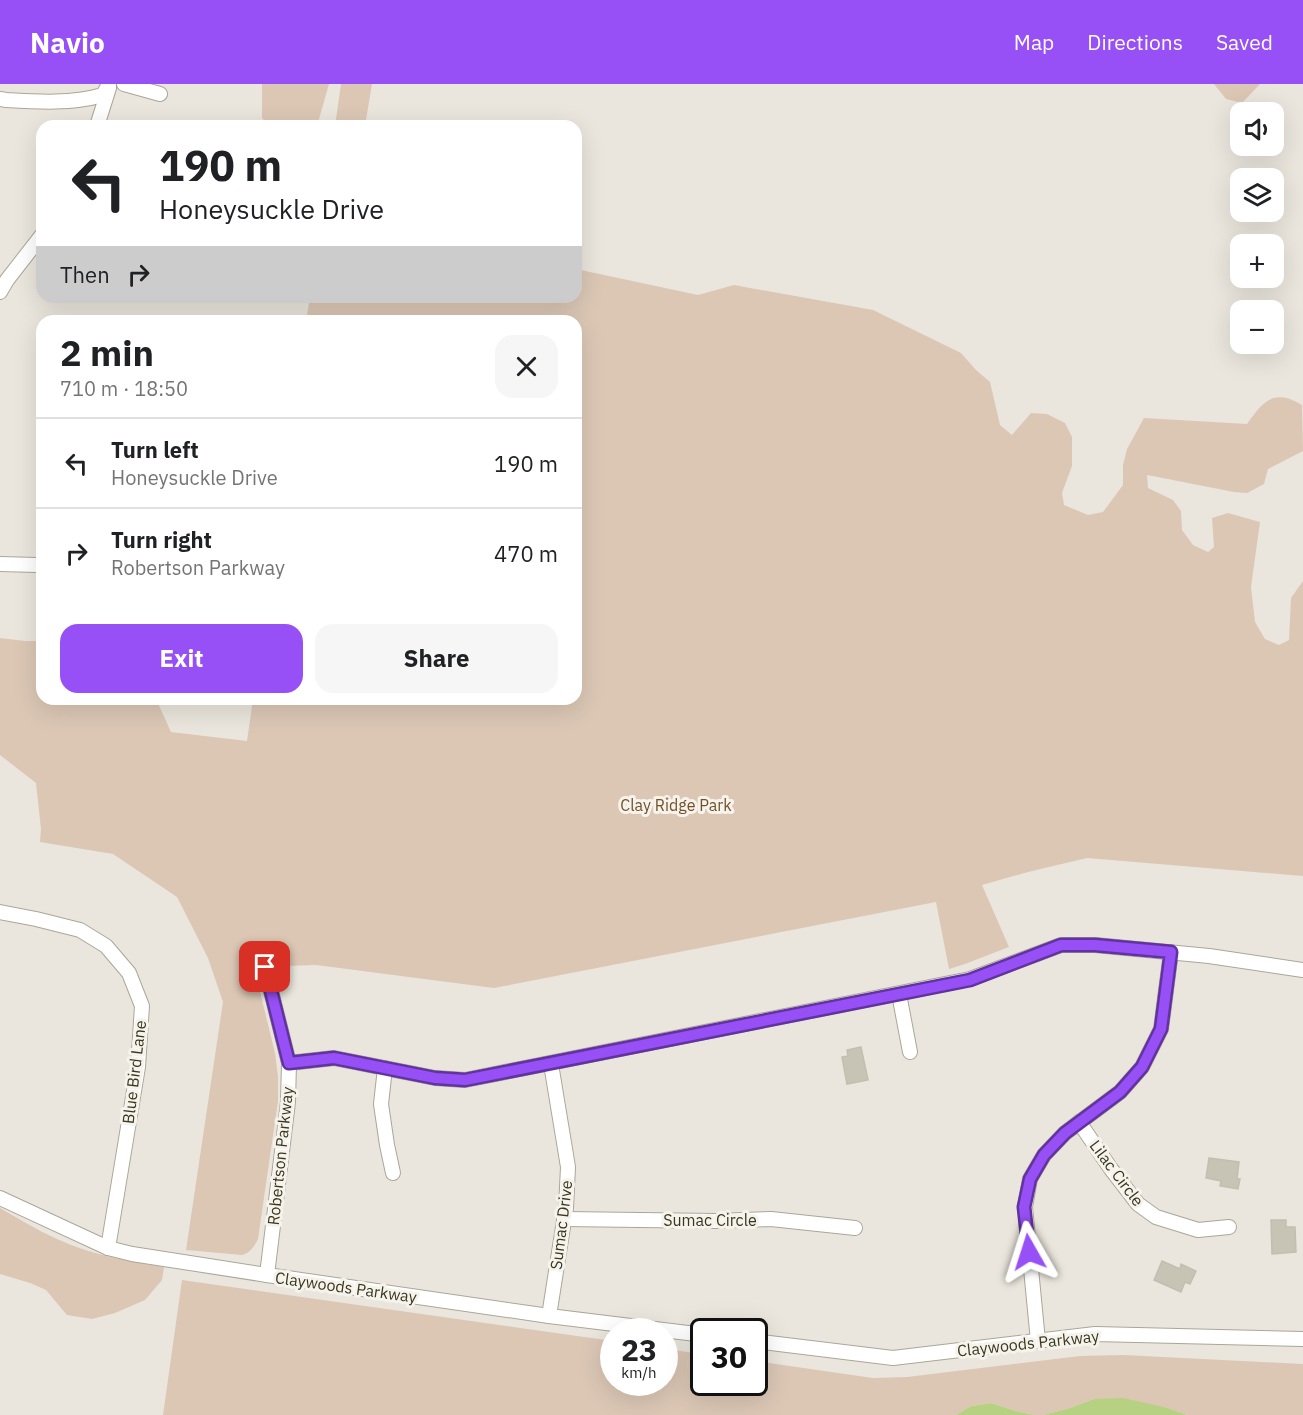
<!DOCTYPE html>
<html lang="en">
<head>
<meta charset="utf-8">
<style>
	:root { --surface:#fff; --page:#f6f6f6; --text:#202124; --muted:#757577; --line:#e0e0e0; --accent:#974ff6 }
	body { margin:0; font-family:"IBM Plex Sans",sans-serif; background:var(--page); color:var(--text); height:100vh; display:flex; flex-direction:column; font-size:22px; white-space:nowrap }
	* { box-sizing:border-box; margin:0 }
	p { font-size:20px; color:var(--muted) }
	.icon { flex:none; width:33px; height:33px; fill:none; stroke:currentColor; stroke-width:2; stroke-linecap:round; stroke-linejoin:round }
	.map { position:relative; flex:1; overflow:hidden }
	.side { position:absolute; left:36px; top:231px; width:546px; height:390px; display:flex; flex-direction:column; background:var(--surface); border-radius:18px; box-shadow:0 6px 24px #0002 }
	.side>* { flex:none }
	.hud { position:absolute; left:36px; top:36px; width:546px; height:183px; border-radius:18px; box-shadow:0 6px 24px #0002; background:#fff; color:var(--text); overflow:hidden }
	.fabs { position:absolute; left:1230px; top:18px; display:grid; gap:12px }
	.fabs a { display:grid; place-items:center; width:54px; height:54px; border-radius:12px; background:var(--surface); box-shadow:0 6px 24px #0002; font-size:30px }
	.speed { position:absolute; left:600px; top:1234px; display:flex; gap:12px; font-size:30px; font-weight:700; text-align:center }
	.speed>* { display:grid; place-content:center; width:78px; height:78px; border-radius:50%; background:var(--surface); box-shadow:0 6px 24px #0002; line-height:1 }
	.speed small { font-size:15px; font-weight:400 }
	.speed .limit { border:3px solid #111; border-radius:9px; background:#fff; color:#111 }
	.pin { position:absolute; display:grid; place-items:center; width:51px; height:51px; color:#fff; margin:-26px; border-radius:12px; box-shadow:0 3px 9px #0006 }
	.me { position:absolute; width:66px; margin:-33px; rotate:354deg; stroke-linejoin:round; filter:drop-shadow(0 0 4px #0008) }
	.turn { display:flex; align-items:center; gap:21px; height:126px; padding:0 24px; font-size:27px }
	.turn .icon { width:78px; height:78px; stroke-width:2.5 }
	.turn b { display:block; font-size:42px; line-height:51px }
	.then { display:flex; align-items:center; height:57px; padding:0 24px; background:#0003; gap:12px; font-size:22px }
	.round { display:grid; place-items:center; flex:none; width:63px; height:63px; border-radius:18px; background:var(--page) }
	.head { display:flex; align-items:center; justify-content:space-between; height:102px; padding:0 24px }
	h1 { font-size:36px; font-weight:800; line-height:45px }
	.button { display:flex; gap:12px; margin-top:auto; padding:12px 24px }
	.button a { flex:1; height:69px; border-radius:18px; background:var(--accent); color:#fff; font-size:24px; font-weight:800; line-height:69px; text-align:center }
	.button a+a { background:var(--page); color:var(--text) }
	ul { padding:0; list-style:none }
	li { display:flex; align-items:center; gap:18px; height:90px; padding:0 24px; border-top:2px solid var(--line) }
	li div { flex:1 }
	li b { display:block; font-size:22px }
	li em { font-style:normal }
	header { display:flex; align-items:center; gap:36px; box-sizing:border-box; height:84px; padding:0 30px; background:var(--accent); color:#fff }
	header strong { font-size:28px }
	nav { display:flex; gap:33px; margin-inline-start:auto; font-size:21px }
	.map>svg:first-child { display:block }
	.green { fill:#dcc7b5 }
	.water { fill:#b6d182 }
	.building { fill:#c7c3b5; stroke:#c3bfaf; stroke-width:1.5 }
	.lines { fill:none; stroke-linecap:round; stroke-linejoin:round }
	.minor-casing { stroke:#aaa798; stroke-width:16 }
	.minor { stroke:#fff; stroke-width:14 }
	.route-casing { stroke:#6233a0; stroke-width:15 }
	.route { stroke:#974ff6; stroke-width:10 }
	.labels { text-anchor:middle; dominant-baseline:central; stroke-width:6; stroke-linejoin:round; paint-order:stroke }
	.park-label { font-size:16px; fill:#715228; stroke:#f6f3ed }
	.street-label { font-size:16px; fill:#39371e; stroke:#f6f3ed }
</style>
</head>
<body>
<header>
<strong>Navio</strong>
<nav><a>Map</a><a>Directions</a><a>Saved</a></nav>
</header>
<div class="map">
<svg width="1303" height="1331" viewBox="0 0 1303 1331">
	<rect width="100%" height="100%" fill="#eae6dd"/>
	<g class="green">
		<path d="M 262,0 L 329,0 L 317,42 L 269,42 L 262,34 Z"/>
		<path d="M 341,0 L 372,0 L 366,36 L 407,42 L 335,42 Z"/>
		<path d="M 1214,0 L 1260,0 L 1242,19 L 1226,15 Z"/>
		<path d="M 576,185 L 698,211 L 734,201 L 873,226 L 961,269 L 976,286 L 990,298 L 1000,341 L 1012,351 L 1031,329 L 1047,330 L 1065,339 L 1072,353 L 1072,382 L 1062,409 L 1064,421 L 1088,431 L 1103,428 L 1123,401 L 1123,381 L 1127,365 L 1144,334 L 1247,340 C 1263,317 1274,304 1302,321 L 1303,367 L 1268,385 L 1264,400 L 1247,409 L 1234,408 L 1147,391 L 1148,404 L 1173,416 L 1181,427 L 1182,446 L 1193,461 L 1208,468 L 1214,463 L 1212,434 L 1228,429 L 1260,438 L 1251,503 L 1255,538 L 1265,555 L 1279,561 L 1289,556 L 1291,514 L 1303,497 L 1303,792 L 1087,774 L 1028,788 L 982,801 L 1009,863 L 965,880 L 949,885 L 936,818 L 494,904 L 316,881 L 254,883 L 275,969 L 278,993 L 278,1017 L 258,1155 C 254,1163 250,1169 242,1171 L 186,1166 L 223,918 L 208,874 L 177,813 L 113,770 L 40,758 L 41,745 L 36,699 L 0,671 L 0,554 L 25,557 L 42,557 L 42,615 L 156,615 L 171,648 L 247,657 L 253,615 L 576,615 L 576,237 L 306,237 L 310,213 L 576,213 Z"/>
		<path d="M 0,1124 C 19,1135 37,1146 57,1155 C 91,1171 127,1177 164,1183 L 162,1196 L 145,1216 L 115,1229 L 92,1235 L 67,1231 L 46,1206 L 30,1199 L 0,1190 Z"/>
		<path d="M 182,1196 L 613,1257 L 614,1299 L 664,1299 L 665,1265 L 703,1270 L 704,1299 L 754,1299 L 755,1277 L 873,1294 L 907,1293 L 1080,1272 L 1124,1271 L 1303,1280 L 1303,1331 L 1187,1331 L 1168,1324 L 1094,1315 L 1070,1324 L 1043,1331 L 1035,1331 L 1016,1327 L 991,1319 L 971,1322 L 956,1331 L 163,1331 Z"/>
	</g>
	<g class="water">
		<path d="M 1123,1314 L 1168,1324 L 1187,1331 L 1043,1331 L 1070,1324 L 1094,1315 Z"/>
		<path d="M 991,1319 L 1016,1327 L 1035,1331 L 956,1331 L 971,1322 Z"/>
	</g>
	<g class="building">
		<path d="M 861,963 L 868,996 L 847,1000 L 842,973 L 848,972 L 847,966 Z"/>
		<path d="M 1209,1074 L 1239,1078 L 1237,1095 L 1240,1095 L 1238,1105 L 1220,1102 L 1221,1097 L 1206,1094 Z"/>
		<path d="M 1271,1136 L 1286,1136 L 1286,1143 L 1295,1143 L 1296,1168 L 1272,1170 Z"/>
		<path d="M 1162,1177 L 1180,1185 L 1181,1180 L 1196,1187 L 1190,1200 L 1185,1198 L 1181,1208 L 1154,1196 Z"/>
	</g>
	<g class="lines">
		<g class="minor-casing">
			<g id="minor">
				<path d="M 124,0 L 160,10"/>
				<path d="M 0,15 L 6,16 C 39,18 71,20 103,11 L 109,0"/>
				<path d="M 97,42 L 109,4"/>
				<path d="M 0,208 L 7,196 L 42,151"/>
				<path d="M 0,480 L 37,481"/>
				<path d="M 0,828 L 36,835 L 80,846 L 106,862 L 129,889 L 142,922 L 138,983 L 108,1164"/>
				<path d="M 265,883 L 289,979 L 288,1018 L 267,1191"/>
				<path d="M 899,910 L 910,968"/>
				<path d="M 289,979 L 334,974 L 435,994 L 465,996 L 970,895 L 1061,861 L 1095,861 L 1209,872 L 1303,886"/>
				<path d="M 385,984 L 381,1020 L 387,1061 L 393,1089"/>
				<path d="M 1079,1038 L 1111,1085 L 1138,1120 L 1156,1133 L 1198,1146 L 1229,1143"/>
				<path d="M 0,1114 L 108,1164 L 132,1170 L 267,1191 L 549,1232 L 704,1251"/>
				<path d="M 564,1135 L 716,1137 L 771,1135 L 855,1144"/>
				<path d="M 549,1232 L 566,1124 L 568,1083 L 551,980"/>
				<path d="M 754,1257 L 893,1274 L 1095,1250 L 1303,1255"/>
				<path d="M 1038,1257 L 1025,1123 L 1030,1095 L 1044,1071 L 1065,1049 L 1120,1008 L 1142,983 L 1161,945 L 1171,868"/>
			</g>
		</g>
		<use href="#minor" class="minor"/>
	</g>
	<g class="lines">
		<g class="route-casing">
			<path id="route" d="M 265,883 L 289,979 L 334,974 L 435,994 L 465,996 L 970,896 L 1061,861 L 1095,861 L 1171,868 L 1161,945 L 1142,983 L 1120,1008 L 1065,1049 L 1044,1071 L 1030,1095 L 1024,1123 L 1029,1168"/>
		</g>
		<use href="#route" class="route"/>
	</g>
	<g class="labels">
		<g class="park-label">
			<text x="676" y="721">Clay Ridge Park</text>
		</g>
		<g class="street-label">
			<text transform="translate(134 988) rotate(-83)">Blue Bird Lane</text>
			<text transform="translate(280 1072) rotate(-84)">Robertson Parkway</text>
			<text transform="translate(1117 1089) rotate(53)">Lilac Circle</text>
			<text x="710" y="1136">Sumac Circle</text>
			<text transform="translate(561 1141) rotate(-83)">Sumac Drive</text>
			<text transform="translate(346 1203) rotate(8)">Claywoods Parkway</text>
			<text transform="translate(1028 1259) rotate(-6)">Claywoods Parkway</text>
		</g>
	</g>
</svg>
<div class="fabs">
<a><svg class="icon" aria-label="sound" viewBox="0 0 24 24"><path d="M4 9h4l5-4v14l-5-4H4zM17 9q2 3 0 6"/></svg></a>
<a><svg class="icon" aria-label="layers" viewBox="0 0 24 24"><path d="M12 4l9 5-9 5-9-5zM3 14l9 5 9-5"/></svg></a>
<a>+</a>
<a>−</a>
</div>
<div class="speed"><div>23<small>km/h</small></div><div class="limit">30</div></div>
<div class="pin" style="left:265px;top:883px;background:#d93025"><svg class="icon" aria-label="arrive" viewBox="0 0 24 24"><path d="M6 21V4h12l-3 4 3 4H6"/></svg></div>
<svg class="me" style="left:1029px;top:1168px" viewBox="-20 -20 40 40"><path d="M0-17L14 15 0 8-14 15z" fill="#974ff6" stroke="#fff" stroke-width="4"/></svg>
<div class="hud">
<div class="turn"><svg class="icon" aria-label="left" viewBox="0 0 24 24"><path d="M17 20v-9H6M10 6l-5 5 5 5"/></svg><div><b>190 m</b>Honeysuckle Drive</div></div>
<div class="then">Then<svg class="icon" aria-label="right" viewBox="0 0 24 24"><path d="M7 20v-9h11M14 6l5 5-5 5"/></svg></div>
</div>
<section class="side">
<div class="head"><div><h1>2 min</h1><p>710 m · 18:50</p></div><a class="round"><svg class="icon" aria-label="close" viewBox="0 0 24 24"><path d="M6 6l12 12M18 6L6 18"/></svg></a></div>
<ul>
<li><svg class="icon" aria-label="left" viewBox="0 0 24 24"><path d="M17 20v-9H6M10 6l-5 5 5 5"/></svg><div><b>Turn left</b><p>Honeysuckle Drive</p></div><em>190 m</em></li>
<li><svg class="icon" aria-label="right" viewBox="0 0 24 24"><path d="M7 20v-9h11M14 6l5 5-5 5"/></svg><div><b>Turn right</b><p>Robertson Parkway</p></div><em>470 m</em></li>
</ul>
<div class="button"><a>Exit</a><a>Share</a></div>
</section>
</div>
</body>
</html>
